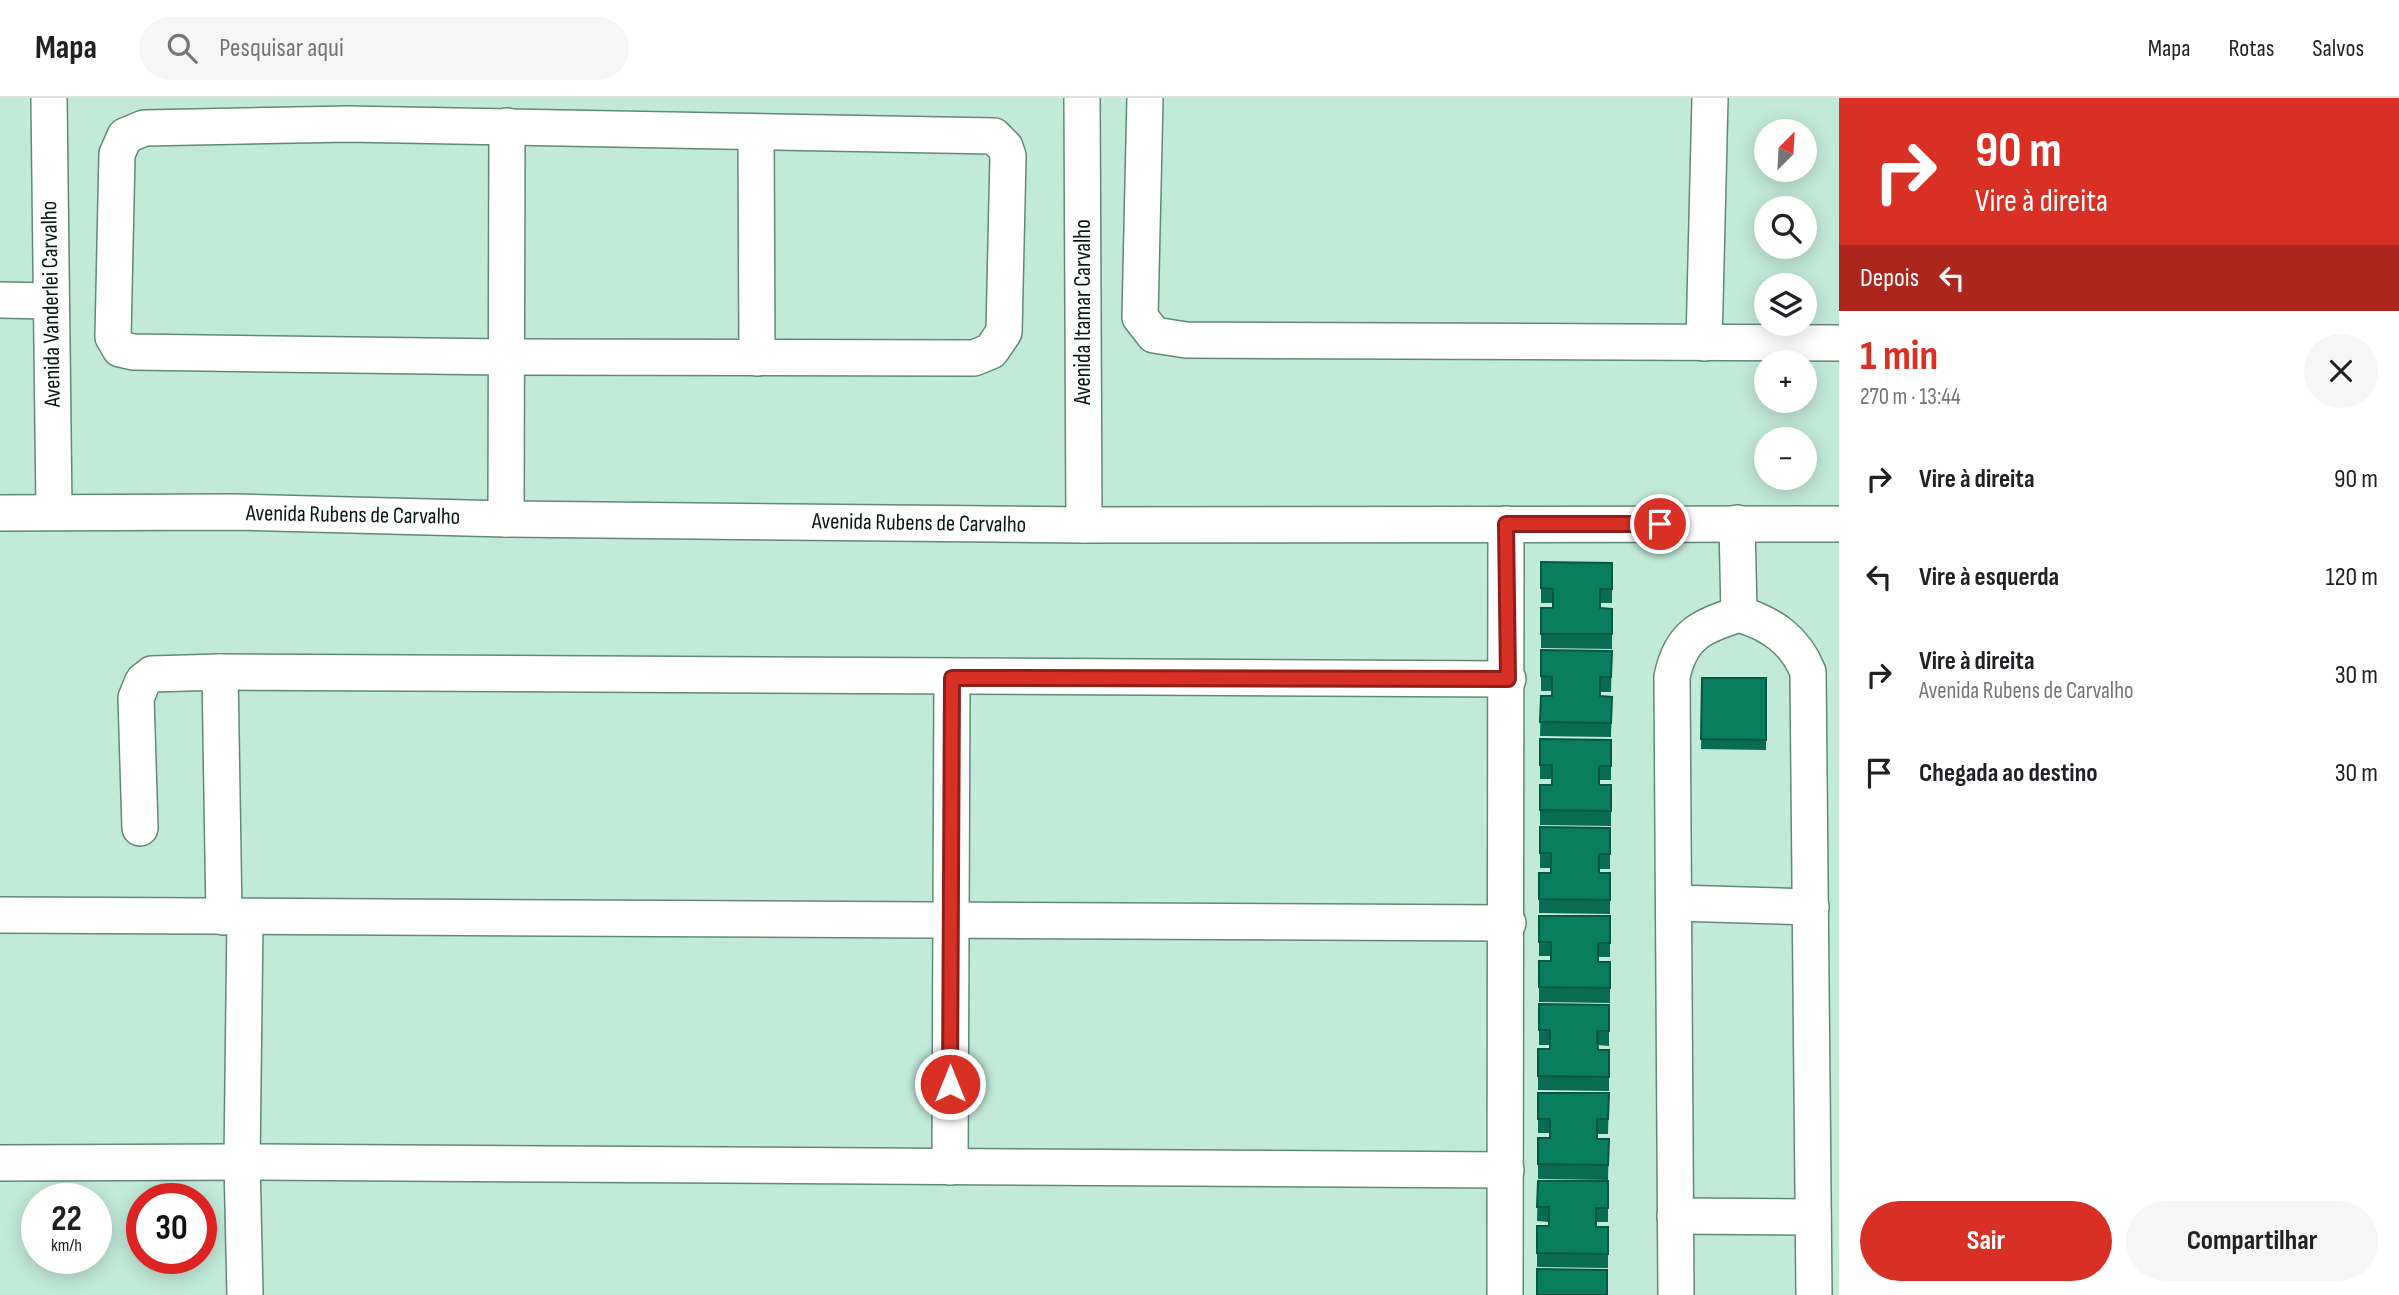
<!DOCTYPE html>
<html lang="pt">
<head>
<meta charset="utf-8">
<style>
	:root { --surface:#fff; --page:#f6f6f6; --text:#202124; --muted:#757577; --line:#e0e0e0; --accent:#d93025 }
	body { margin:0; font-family:"Sofia Sans Condensed",sans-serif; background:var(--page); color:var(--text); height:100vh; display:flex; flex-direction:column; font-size:26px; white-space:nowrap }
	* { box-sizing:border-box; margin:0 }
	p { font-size:23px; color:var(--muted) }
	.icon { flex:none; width:38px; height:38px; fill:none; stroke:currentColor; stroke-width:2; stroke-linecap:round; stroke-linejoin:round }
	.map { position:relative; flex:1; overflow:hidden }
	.panel { display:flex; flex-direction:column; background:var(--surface); width:560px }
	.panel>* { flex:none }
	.banner { background:#d93025; color:#fff; overflow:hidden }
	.needle { width:46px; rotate:24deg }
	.tools { position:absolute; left:1754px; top:21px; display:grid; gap:14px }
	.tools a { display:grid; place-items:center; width:63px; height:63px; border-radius:50%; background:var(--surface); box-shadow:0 4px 18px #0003; font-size:35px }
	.speed { position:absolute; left:21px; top:1085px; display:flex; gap:14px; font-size:35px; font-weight:700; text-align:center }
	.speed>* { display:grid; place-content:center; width:91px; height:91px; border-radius:50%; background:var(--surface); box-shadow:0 4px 18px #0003; line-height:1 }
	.speed small { font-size:18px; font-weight:400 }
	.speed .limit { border:10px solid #d22; background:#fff; color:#111 }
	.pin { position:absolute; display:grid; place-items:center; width:60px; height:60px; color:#fff; margin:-30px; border:4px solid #fff; border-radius:50%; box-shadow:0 2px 7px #0007 }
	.me { position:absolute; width:77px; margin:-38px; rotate:0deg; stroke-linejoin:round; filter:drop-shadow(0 0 5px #0008) }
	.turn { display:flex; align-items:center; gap:24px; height:147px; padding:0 21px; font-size:32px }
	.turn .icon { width:91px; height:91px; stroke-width:2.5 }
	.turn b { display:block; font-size:49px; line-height:60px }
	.then { display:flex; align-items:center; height:66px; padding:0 21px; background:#0003; gap:14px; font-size:26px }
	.round { display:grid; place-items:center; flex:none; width:74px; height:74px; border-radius:37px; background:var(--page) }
	.head { display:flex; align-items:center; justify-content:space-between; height:119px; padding:0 21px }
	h1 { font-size:42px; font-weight:700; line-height:52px; color:var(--accent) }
	.action { display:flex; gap:14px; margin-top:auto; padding:14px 21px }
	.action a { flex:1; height:80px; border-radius:42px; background:var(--accent); color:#fff; font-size:28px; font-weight:700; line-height:80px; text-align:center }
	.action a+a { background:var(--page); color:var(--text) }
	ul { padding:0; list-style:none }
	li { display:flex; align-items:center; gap:21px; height:98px; padding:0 21px }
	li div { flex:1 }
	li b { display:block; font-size:26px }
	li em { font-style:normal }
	header { display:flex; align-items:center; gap:42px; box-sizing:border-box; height:98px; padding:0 35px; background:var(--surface); border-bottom:2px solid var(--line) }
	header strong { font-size:33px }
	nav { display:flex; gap:38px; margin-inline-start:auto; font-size:24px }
	.search { width:490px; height:63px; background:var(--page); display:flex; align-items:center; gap:18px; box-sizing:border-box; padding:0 24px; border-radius:38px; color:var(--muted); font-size:26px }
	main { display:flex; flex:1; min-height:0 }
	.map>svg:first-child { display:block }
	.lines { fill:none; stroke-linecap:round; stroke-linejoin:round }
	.minor-casing { stroke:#618878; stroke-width:38 }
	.minor { stroke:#fff; stroke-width:35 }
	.wall { fill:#076c52 }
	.building { fill:#087e5f; stroke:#065842; stroke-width:2 }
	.route-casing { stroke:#8d1f18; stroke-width:18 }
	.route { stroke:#d93025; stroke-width:12 }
	.labels { text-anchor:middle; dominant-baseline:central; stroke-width:5; stroke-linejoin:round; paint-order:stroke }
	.street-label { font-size:23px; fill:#081812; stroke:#fff }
</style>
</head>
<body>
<header>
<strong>Mapa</strong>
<div class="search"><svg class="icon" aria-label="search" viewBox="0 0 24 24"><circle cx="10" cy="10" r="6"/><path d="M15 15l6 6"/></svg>Pesquisar aqui</div>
<nav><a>Mapa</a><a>Rotas</a><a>Salvos</a></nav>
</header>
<main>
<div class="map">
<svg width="1839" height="1197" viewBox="0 0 1839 1197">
	<rect width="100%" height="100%" fill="#c1ead9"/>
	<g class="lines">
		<g class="minor-casing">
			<g id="minor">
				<path d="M 49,0 L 54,413"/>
				<path d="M 1082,0 L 1084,427"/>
				<path d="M 1145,0 L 1140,219 L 1154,237 L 1186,242 L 1839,245"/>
				<path d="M 348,26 L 994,38 L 1005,49 L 1008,58 L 1004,234 L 991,253 L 974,260 L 505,259 L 133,254 L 120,251 L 113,239 L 117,56 L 125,38 L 144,30 Z"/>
				<path d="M 756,35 L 757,260"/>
				<path d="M 0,202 L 51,203"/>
				<path d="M 1704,245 L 1710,0"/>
				<path d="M 0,415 L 234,414 L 506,421 L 1084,427 L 1839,426"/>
				<path d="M 506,421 L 507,28"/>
				<path d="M 1739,516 C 1772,526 1795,542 1808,574 L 1814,1197"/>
				<path d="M 220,574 L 1508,581"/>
				<path d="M 140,730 L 136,600 L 143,583 L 152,576 L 220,574 L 224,819"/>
				<path d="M 1675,805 L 1811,809"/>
				<path d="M 0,817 L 1508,825"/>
				<path d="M 0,1065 L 242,1064 L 1506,1072"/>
				<path d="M 950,1069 L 952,580"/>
				<path d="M 1675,1118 L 1813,1119"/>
				<path d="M 245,1197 L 242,1064 L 245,821"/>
				<path d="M 1505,1197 L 1506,426"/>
				<path d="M 1676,1197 L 1672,579 C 1681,536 1701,529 1739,516 L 1737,425"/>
			</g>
		</g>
		<use href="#minor" class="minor"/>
	</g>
	<g class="wall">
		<path d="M 1541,464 L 1612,465 L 1612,505 L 1600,505 L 1600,510 L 1612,511 L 1612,551 L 1541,550 L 1541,510 L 1553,510 L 1553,505 L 1541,505 Z"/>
		<path d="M 1541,552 L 1612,553 L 1611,594 L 1600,594 L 1600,598 L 1612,599 L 1611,639 L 1540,638 L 1541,598 L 1552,598 L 1552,593 L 1541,593 Z"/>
		<path d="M 1702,580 L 1766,580 L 1766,652 L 1701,651 Z"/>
		<path d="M 1540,641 L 1611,642 L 1611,682 L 1599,682 L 1599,687 L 1611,687 L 1611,728 L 1540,727 L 1540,687 L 1552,687 L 1552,681 L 1540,681 Z"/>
		<path d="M 1540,729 L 1610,730 L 1610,771 L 1599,771 L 1599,775 L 1610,775 L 1610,816 L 1539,815 L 1539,775 L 1551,775 L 1551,770 L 1540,770 Z"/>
		<path d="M 1539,818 L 1610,818 L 1610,859 L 1598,859 L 1598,864 L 1610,864 L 1610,905 L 1539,904 L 1539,863 L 1551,863 L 1551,858 L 1539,858 Z"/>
		<path d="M 1539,906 L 1609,907 L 1609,948 L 1597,947 L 1598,952 L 1609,952 L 1609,993 L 1538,992 L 1538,951 L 1550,951 L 1550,947 L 1539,947 Z"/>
		<path d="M 1538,995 L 1609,995 L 1608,1036 L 1597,1036 L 1597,1041 L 1609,1041 L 1608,1082 L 1538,1081 L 1538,1040 L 1550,1040 L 1550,1035 L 1538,1035 Z"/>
		<path d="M 1538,1083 L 1608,1083 L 1608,1124 L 1596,1124 L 1596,1129 L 1608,1129 L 1608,1170 L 1537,1169 L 1537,1128 L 1549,1128 L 1549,1124 L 1537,1123 Z"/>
	</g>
	<g class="building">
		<path d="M 1541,464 L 1612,465 L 1612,491 L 1600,491 L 1600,510 L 1612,511 L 1612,536 L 1541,536 L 1541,510 L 1553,510 L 1553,491 L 1541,490 Z"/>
		<path d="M 1541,552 L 1612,553 L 1611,579 L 1600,579 L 1600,598 L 1612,599 L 1611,625 L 1540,624 L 1541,598 L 1552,598 L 1552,579 L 1541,578 Z"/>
		<path d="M 1702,580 L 1766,580 L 1766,642 L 1701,641 Z"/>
		<path d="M 1540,641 L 1611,642 L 1611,668 L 1599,668 L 1599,687 L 1611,687 L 1611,713 L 1540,712 L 1540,687 L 1552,687 L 1552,667 L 1540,667 Z"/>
		<path d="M 1540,729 L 1610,730 L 1610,756 L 1599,756 L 1599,775 L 1610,775 L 1610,802 L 1539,801 L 1539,775 L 1551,775 L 1551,755 L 1540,755 Z"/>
		<path d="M 1539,818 L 1610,818 L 1610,845 L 1598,845 L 1598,864 L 1610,864 L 1610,890 L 1539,889 L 1539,863 L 1551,863 L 1551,844 L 1539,844 Z"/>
		<path d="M 1539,906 L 1609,907 L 1609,933 L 1597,933 L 1598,952 L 1609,952 L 1609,979 L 1538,978 L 1538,951 L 1550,951 L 1550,932 L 1539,932 Z"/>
		<path d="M 1538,995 L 1609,995 L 1608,1021 L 1597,1021 L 1597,1041 L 1609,1041 L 1608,1067 L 1538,1066 L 1538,1040 L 1550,1040 L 1550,1021 L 1538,1021 Z"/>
		<path d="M 1538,1083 L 1608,1083 L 1608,1110 L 1596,1110 L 1596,1129 L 1608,1129 L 1608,1156 L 1537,1155 L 1537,1128 L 1549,1128 L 1549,1109 L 1537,1109 Z"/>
		<path d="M 1537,1171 L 1607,1172 L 1607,1197 L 1537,1197 Z"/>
	</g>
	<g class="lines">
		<g class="route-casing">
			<path id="route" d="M 950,986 L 952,580 L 1508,581 L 1506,426 L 1660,426"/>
		</g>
		<use href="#route" class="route"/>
	</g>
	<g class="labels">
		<g class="street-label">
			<text transform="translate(51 206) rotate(-91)">Avenida Vanderlei Carvalho</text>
			<text transform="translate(1083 214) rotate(-90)">Avenida Itamar Carvalho</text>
			<text transform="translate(353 417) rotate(1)">Avenida Rubens de Carvalho</text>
			<text transform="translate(919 425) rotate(1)">Avenida Rubens de Carvalho</text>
		</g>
	</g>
</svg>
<div class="tools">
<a><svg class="needle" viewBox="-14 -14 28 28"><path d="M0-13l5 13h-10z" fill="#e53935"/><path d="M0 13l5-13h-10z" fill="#757577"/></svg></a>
<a><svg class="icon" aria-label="search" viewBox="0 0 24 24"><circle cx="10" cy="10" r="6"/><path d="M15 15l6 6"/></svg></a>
<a><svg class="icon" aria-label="layers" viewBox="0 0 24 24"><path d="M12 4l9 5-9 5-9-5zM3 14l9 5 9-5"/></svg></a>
<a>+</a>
<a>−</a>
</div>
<div class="speed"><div>22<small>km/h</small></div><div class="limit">30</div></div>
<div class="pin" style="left:1660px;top:426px;background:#d93025"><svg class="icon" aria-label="arrive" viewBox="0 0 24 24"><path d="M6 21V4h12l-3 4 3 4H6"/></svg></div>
<svg class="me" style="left:950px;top:986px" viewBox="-20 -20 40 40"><circle r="17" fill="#d93025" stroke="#fff" stroke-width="3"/><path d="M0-11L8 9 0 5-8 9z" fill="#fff"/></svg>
</div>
<section class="panel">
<div class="banner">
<div class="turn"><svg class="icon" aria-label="right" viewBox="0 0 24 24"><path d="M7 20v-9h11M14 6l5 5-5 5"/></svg><div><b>90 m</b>Vire à direita</div></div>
<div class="then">Depois<svg class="icon" aria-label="left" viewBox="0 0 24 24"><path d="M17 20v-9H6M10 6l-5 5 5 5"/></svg></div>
</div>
<div class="head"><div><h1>1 min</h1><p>270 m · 13:44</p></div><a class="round"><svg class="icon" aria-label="close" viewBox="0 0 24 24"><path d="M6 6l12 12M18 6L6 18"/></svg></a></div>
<ul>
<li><svg class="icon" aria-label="right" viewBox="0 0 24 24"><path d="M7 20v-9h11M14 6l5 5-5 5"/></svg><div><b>Vire à direita</b></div><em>90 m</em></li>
<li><svg class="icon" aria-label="left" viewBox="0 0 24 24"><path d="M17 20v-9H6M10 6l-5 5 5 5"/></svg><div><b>Vire à esquerda</b></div><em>120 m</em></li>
<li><svg class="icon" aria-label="right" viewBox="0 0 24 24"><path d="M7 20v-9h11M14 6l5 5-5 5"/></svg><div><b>Vire à direita</b><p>Avenida Rubens de Carvalho</p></div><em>30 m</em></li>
<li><svg class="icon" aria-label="arrive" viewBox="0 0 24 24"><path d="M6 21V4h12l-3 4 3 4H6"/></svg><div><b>Chegada ao destino</b></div><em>30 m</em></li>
</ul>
<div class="action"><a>Sair</a><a>Compartilhar</a></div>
</section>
</main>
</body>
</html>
